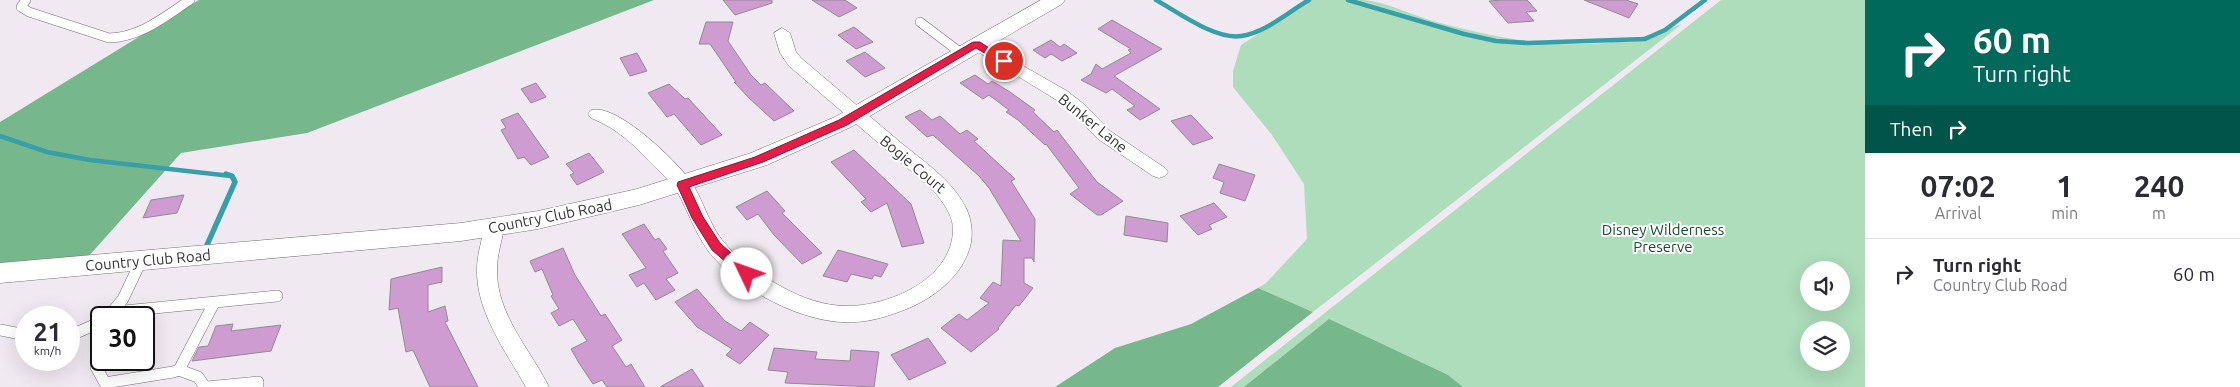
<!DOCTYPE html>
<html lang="en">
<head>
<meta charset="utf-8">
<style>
	:root { --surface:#fff; --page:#f2f2f3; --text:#2b2b33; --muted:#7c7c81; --line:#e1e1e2 }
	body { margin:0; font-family:Ubuntu,sans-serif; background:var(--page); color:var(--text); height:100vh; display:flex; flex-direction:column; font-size:19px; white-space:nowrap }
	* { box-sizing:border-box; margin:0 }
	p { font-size:16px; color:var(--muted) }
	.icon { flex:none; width:28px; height:28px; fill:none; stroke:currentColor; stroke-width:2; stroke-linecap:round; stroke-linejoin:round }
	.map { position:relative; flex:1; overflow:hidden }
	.sheet { display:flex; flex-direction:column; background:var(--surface); width:375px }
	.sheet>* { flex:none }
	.banner { background:#00695c; color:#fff; overflow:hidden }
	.buttons { position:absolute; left:1800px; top:261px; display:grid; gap:10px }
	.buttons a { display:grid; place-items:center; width:50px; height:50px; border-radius:50%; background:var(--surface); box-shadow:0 5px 20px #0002; font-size:25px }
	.speed { position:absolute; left:15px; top:306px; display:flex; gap:10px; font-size:25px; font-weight:700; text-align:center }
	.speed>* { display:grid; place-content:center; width:65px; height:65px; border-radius:50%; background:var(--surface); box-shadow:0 5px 20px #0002; line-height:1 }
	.speed small { font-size:12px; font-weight:400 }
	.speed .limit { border:2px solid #111; border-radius:8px; background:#fff; color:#111 }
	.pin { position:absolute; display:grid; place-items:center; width:42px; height:42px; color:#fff; margin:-21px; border:2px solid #fff; border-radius:50%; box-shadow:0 1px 5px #0007 }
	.me { position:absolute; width:55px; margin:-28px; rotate:312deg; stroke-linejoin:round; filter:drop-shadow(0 0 4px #0008) }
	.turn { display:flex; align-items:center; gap:18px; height:105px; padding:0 25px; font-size:22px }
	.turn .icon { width:65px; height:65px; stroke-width:2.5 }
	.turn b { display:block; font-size:35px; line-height:42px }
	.then { display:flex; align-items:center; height:48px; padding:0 25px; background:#0003; gap:10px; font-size:19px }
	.eta { display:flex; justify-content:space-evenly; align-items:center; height:85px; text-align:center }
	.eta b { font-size:30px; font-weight:700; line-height:35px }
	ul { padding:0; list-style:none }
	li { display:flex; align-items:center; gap:15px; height:70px; padding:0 25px; border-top:1px solid var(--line) }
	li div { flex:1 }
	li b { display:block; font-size:19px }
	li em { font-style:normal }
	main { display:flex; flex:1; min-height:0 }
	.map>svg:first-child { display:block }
	.green { fill:#adddba; fill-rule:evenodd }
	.forest { fill:#76b88b }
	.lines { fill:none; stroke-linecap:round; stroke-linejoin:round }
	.stream-far1 { stroke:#379fa9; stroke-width:4.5 }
	.stream { stroke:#379fa9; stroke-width:5.5 }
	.building { fill:#cf9cd2; stroke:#918a91 }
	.service-far1-casing { stroke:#777077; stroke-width:10 }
	.service-casing { stroke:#777077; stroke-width:12 }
	.minor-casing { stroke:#777077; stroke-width:1 }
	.tertiary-casing { stroke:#777077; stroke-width:1 }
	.service-far1 { stroke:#fff; stroke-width:9 }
	.service { stroke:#fff; stroke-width:11 }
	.minor { fill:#fff; fill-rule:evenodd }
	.tertiary { fill:#fff; fill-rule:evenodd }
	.route { fill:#e11d48; stroke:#92132f }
	.labels { text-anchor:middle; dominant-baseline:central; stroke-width:4; stroke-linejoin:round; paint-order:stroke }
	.street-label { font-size:15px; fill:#353235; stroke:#fff }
	.park-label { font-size:15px; fill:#17492b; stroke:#fff }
</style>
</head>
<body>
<main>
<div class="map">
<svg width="1865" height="387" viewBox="0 0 1865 387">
	<rect width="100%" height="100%" fill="#f1e9f1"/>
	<g class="green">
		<path d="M 1311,0 C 1328,0 1347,0 1364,0 C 1387,2 1411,15 1433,21 C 1518,44 1597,58 1682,24 L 1313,312 L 1258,288 L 1266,283 L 1307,239 L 1304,184 L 1272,135 L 1233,87 L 1233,71 L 1241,45 Z"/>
		<path d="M 1721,0 L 1865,0 L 1865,387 L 1231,387 ZM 1809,270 L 1841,270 L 1841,302 L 1809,302 ZM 1809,330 L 1841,330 L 1841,362 L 1809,362 Z"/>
	</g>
	<g class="forest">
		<path d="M 199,0 L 654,0 L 307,133 L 181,153 L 87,258 L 0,264 L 0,122 Z"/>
		<path d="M 1258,288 L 1313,312 L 1218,387 L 1055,387 L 1115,348 L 1191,324 Z"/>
		<path d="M 1329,319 L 1448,375 L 1463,387 L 1244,387 Z"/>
	</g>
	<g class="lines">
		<g class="stream-far1">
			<path d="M 1156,0 C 1178,12 1215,40 1241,36 C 1265,33 1288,12 1309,0"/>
			<path d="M 1348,0 L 1464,34 L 1496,41 L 1528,43 L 1645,39 L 1665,30 L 1705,0"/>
			<path d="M 0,136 L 47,152 L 90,160 L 231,176"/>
		</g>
		<path class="stream" d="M 207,245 L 235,182 L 232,176 L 226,174"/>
	</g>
	<g class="building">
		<path d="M 723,0 L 772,0 L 772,3 L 735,15 Z"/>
		<path d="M 812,0 L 845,0 L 857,8 L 839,17 Z"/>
		<path d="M 1503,0 L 1527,0 L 1537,11 L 1526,12 L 1534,21 L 1508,23 L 1489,1 Z"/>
		<path d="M 1584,0 L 1626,0 L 1638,4 L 1629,18 Z"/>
		<path d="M 1112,20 L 1162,49 L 1114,76 L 1160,109 L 1140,120 L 1127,110 L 1135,106 L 1112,89 L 1106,93 L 1081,80 L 1091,74 L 1096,64 L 1102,69 L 1131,53 L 1128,50 L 1131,49 L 1098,29 Z"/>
		<path d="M 706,22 L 733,22 L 728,41 L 751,75 L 761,85 L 765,83 L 794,111 L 774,121 L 750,99 L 734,82 L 736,82 L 710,44 L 699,44 Z"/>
		<path d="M 854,27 L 873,42 L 856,49 L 838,35 Z"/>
		<path d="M 1051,40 L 1060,47 L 1064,44 L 1077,53 L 1062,61 L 1051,54 L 1045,58 L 1033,50 Z"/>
		<path d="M 865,52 L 885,68 L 865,77 L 846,61 Z"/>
		<path d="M 637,53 L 647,71 L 630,76 L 620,58 Z"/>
		<path d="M 975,75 L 988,84 L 992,81 L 1010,92 L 1035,110 L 1033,112 L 1054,132 L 1057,130 L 1097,182 L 1123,201 L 1101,215 L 1097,215 L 1070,194 L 1079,188 L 1046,144 L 1045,145 L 1018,120 L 1006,112 L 1009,110 L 989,95 L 983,99 L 960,83 Z"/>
		<path d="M 536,83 L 546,97 L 531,103 L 521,89 Z"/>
		<path d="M 669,84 L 685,99 L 688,98 L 722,135 L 701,145 L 674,114 L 667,117 L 648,93 Z"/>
		<path d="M 920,110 L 932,120 L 940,116 L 960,134 L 967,130 L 978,139 L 974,141 L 1015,179 L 1011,181 L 1035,219 L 1034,262 L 1032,258 L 1024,258 L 1024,283 L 1033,288 L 1019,306 L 1016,305 L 998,328 L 999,329 L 971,352 L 941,328 L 959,314 L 967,320 L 989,303 L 980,298 L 993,282 L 1001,286 L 1003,240 L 1021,241 L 989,188 L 979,176 L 933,135 L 927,137 L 905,117 Z"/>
		<path d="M 518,113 L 549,157 L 531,165 L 524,157 L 518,159 L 501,130 L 506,128 L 501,120 Z"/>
		<path d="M 1191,115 L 1213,138 L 1193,145 L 1171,121 Z"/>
		<path d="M 854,150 L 911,204 L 924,243 L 902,247 L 887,203 L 871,212 L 861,202 L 866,199 L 831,162 Z"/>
		<path d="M 589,153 L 604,172 L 577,185 L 570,175 L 574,173 L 566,164 Z"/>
		<path d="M 1219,164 L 1255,175 L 1245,201 L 1220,193 L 1224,182 L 1213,178 Z"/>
		<path d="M 767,191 L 785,211 L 782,213 L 822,253 L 802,264 L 774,235 L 758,214 L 747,220 L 736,207 Z"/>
		<path d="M 184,195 L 177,213 L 143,218 L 151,200 Z"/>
		<path d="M 1214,203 L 1227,217 L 1209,225 L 1212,229 L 1198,235 L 1180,216 Z"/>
		<path d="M 1126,216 L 1168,223 L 1167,242 L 1124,235 Z"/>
		<path d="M 644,224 L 655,240 L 659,238 L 667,249 L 663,251 L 678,273 L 666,279 L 675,290 L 656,300 L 644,283 L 637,287 L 629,275 L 646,268 L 622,234 Z"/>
		<path d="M 563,248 L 575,275 L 601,316 L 605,314 L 622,340 L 612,346 L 626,367 L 631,364 L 645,387 L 607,387 L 602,380 L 593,384 L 579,363 L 571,349 L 587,341 L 573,319 L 559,326 L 551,313 L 559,309 L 551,296 L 553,295 L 542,269 L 535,272 L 530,261 Z"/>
		<path d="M 838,250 L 888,264 L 881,277 L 874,275 L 872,279 L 851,274 L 847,282 L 823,276 Z"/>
		<path d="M 442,267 L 442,282 L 428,285 L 428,312 L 445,306 L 448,321 L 445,322 L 478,387 L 430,387 L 413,350 L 406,352 L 398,308 L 389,310 L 391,279 Z"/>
		<path d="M 697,289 L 725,321 L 741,331 L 750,322 L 769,335 L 740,364 L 726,355 L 732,349 L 697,327 L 675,302 Z"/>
		<path d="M 233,324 L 231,331 L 281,325 L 271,351 L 192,361 L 199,347 L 208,346 L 216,326 Z"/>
		<path d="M 928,338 L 946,363 L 909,380 L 891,355 Z"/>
		<path d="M 774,348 L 817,352 L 815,359 L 850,361 L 851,350 L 879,352 L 874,387 L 785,383 L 788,372 L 768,370 Z"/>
		<path d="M 692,369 L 704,387 L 660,387 Z"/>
	</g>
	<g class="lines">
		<g class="service-far1-casing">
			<g id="service-far1">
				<path d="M 26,0 L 21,7 L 29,12 L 109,38 C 141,37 164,17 190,0"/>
				<path d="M 920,22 L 961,53"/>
			</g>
		</g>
		<g class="service-casing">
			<g id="service">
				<path d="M 114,312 L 277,296"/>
				<path d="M 107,318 L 123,299 L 141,261"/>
				<path d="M 100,323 L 96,367 L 105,383 L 173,372 L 179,370 L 214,303"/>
				<path d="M 0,330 L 26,335"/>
				<path d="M 69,336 L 101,322"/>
				<path d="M 179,370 L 198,377 L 205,387"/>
				<path d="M 207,387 L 258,382 L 257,387"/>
			</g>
		</g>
		<g class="minor-casing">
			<g id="minor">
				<path d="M 782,28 L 790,33 L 796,52 L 801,58 C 834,86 867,114 900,142 C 923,161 951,179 965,206 C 971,217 973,230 971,242 C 965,275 933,299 904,310 C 888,316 873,321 856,322 C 806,326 739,290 709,252 C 695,233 688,211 677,191 C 672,182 664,176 657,169 C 636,147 619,129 591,118 L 588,114 L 591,110 C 617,103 675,160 690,180 C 703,199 708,222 722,240 C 738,260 760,275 782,287 C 802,298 824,306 847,306 C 889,306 950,280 953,232 C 954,215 942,201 932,189 L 789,66 L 780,53 L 774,33 Z"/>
				<path d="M 976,39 L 1067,91 L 1085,105 L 1110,131 L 1165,168 L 1168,172 L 1165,176 L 1159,178 L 1153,176 L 1098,139 L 1073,113 L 1055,99 L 970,47 L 968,44 Z"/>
				<path d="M 494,220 L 501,222 L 504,227 C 502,241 497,255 497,269 C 496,314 530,349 549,387 L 526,387 C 506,352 476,312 477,269 C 477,255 482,241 484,227 L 487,222 Z"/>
			</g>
		</g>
		<g class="tertiary-casing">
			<path id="tertiary" d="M 1041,0 L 1065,0 L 1062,4 L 851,127 L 767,165 L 639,205 L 538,229 L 461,241 L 0,283 L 0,263 L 461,223 L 538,211 L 637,189 L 751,153 L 835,117 Z"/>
		</g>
		<use href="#service-far1" class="service-far1"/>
		<use href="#service" class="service"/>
		<use href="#minor" class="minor"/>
		<use href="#tertiary" class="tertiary"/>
	</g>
	<path class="route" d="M 973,42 L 980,42 L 1009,61 L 1001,63 L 976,48 L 847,125 L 763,162 L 689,187 L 703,217 L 720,243 L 751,271 L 753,274 L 751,277 L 743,277 L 712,250 L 692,218 L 677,185 L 678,182 L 755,157 L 839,120 Z"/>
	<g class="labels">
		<g class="street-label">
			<text transform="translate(1093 123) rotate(39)">Bunker Lane</text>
			<text transform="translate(913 164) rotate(40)">Bogie Court</text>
			<text transform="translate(550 216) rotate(-11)">Country Club Road</text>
			<text transform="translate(148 260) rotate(-5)">Country Club Road</text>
		</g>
		<g class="park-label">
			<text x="1663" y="229">Disney Wilderness<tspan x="1663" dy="17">Preserve</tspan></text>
		</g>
	</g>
</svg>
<div class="buttons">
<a><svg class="icon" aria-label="sound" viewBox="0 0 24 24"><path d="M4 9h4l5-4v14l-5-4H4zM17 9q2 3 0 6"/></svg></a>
<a><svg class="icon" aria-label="layers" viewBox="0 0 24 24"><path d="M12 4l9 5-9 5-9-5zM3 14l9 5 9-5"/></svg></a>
</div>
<div class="speed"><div>21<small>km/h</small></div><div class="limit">30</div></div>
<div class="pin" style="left:1004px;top:61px;background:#d93025"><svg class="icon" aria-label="arrive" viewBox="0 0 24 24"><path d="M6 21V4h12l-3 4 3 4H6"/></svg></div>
<svg class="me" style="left:747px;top:274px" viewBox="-20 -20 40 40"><circle r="19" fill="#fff"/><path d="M0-13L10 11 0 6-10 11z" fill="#e11d48"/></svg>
</div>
<section class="sheet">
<div class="banner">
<div class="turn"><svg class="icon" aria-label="right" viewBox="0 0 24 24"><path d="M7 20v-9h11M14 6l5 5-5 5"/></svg><div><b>60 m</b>Turn right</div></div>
<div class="then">Then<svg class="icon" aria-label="right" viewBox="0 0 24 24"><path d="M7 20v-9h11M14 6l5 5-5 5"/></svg></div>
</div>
<div class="eta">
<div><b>07:02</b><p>Arrival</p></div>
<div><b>1</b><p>min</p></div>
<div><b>240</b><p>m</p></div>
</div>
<ul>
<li><svg class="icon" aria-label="right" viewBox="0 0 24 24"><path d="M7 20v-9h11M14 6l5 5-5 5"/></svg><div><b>Turn right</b><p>Country Club Road</p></div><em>60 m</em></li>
</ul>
</section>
</main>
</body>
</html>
